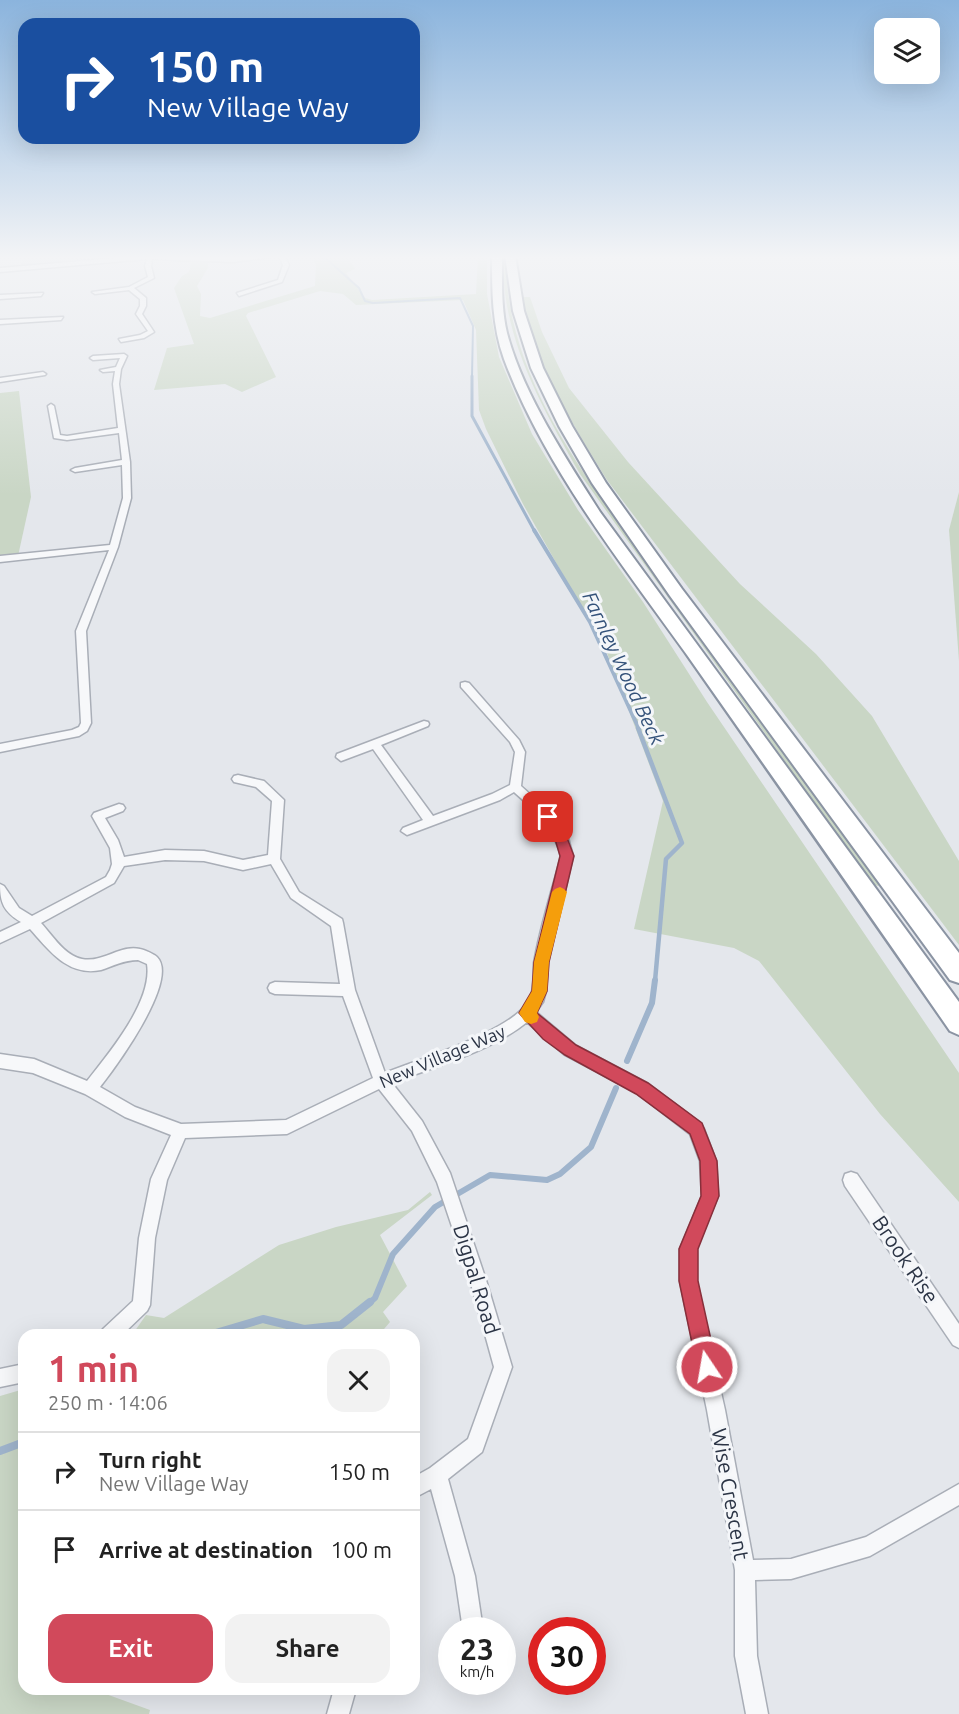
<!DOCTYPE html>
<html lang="en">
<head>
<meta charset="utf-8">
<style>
	:root { --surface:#fff; --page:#f2f2f2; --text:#222; --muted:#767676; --line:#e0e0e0; --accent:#d1495b }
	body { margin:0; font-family:Ubuntu,sans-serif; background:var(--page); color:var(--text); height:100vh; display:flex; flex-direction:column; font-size:22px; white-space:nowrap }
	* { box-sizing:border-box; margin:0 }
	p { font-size:20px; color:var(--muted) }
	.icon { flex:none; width:33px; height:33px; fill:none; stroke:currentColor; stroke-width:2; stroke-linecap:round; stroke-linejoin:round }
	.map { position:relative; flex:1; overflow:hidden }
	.drawer { position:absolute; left:18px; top:1329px; width:402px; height:366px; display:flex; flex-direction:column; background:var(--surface); border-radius:18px; box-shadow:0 6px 24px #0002 }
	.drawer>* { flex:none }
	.hud { position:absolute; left:18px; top:18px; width:402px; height:126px; border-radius:18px; box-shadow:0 6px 24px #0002; background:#1a4fa0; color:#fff; overflow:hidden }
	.fabs { position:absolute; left:874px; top:18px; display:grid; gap:12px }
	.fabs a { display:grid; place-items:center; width:66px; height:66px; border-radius:12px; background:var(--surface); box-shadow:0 6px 24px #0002; font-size:30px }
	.speed { position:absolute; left:438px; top:1617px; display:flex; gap:12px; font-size:30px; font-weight:700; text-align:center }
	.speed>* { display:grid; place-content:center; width:78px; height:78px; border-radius:50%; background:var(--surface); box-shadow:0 6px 24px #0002; line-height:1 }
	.speed small { font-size:15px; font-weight:400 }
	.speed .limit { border:9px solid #d22; background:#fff; color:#111 }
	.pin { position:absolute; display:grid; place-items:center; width:51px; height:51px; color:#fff; margin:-26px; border-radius:12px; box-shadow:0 3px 9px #0006 }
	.me { position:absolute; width:66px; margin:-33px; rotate:348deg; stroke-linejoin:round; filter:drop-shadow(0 0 4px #0008) }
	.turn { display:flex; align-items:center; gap:21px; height:126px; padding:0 30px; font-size:27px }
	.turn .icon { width:78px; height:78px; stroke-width:2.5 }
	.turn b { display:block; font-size:42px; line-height:51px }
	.round { display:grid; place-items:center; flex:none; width:63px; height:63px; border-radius:18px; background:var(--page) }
	.overview { display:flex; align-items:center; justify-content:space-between; height:102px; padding:0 30px }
	h1 { font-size:36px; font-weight:700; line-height:45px; color:var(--accent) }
	.action { display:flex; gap:12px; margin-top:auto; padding:12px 30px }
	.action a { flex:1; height:69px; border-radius:18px; background:var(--accent); color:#fff; font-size:24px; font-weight:700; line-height:69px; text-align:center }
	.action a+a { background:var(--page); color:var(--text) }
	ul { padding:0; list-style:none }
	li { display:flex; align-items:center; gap:18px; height:78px; padding:0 30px; border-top:2px solid var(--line) }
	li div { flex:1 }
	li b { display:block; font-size:22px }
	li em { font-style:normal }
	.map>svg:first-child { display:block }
	.built { fill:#d2d6de }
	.green { fill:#c9d6c5 }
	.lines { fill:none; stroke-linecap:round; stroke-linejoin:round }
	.stream-far5 { stroke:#9fb4cc; stroke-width:2 }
	.stream-far4 { stroke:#9fb4cc; stroke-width:3 }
	.stream-far3 { stroke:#9fb4cc; stroke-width:4 }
	.stream-far2 { stroke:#9fb4cc; stroke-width:4.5 }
	.stream-far1 { stroke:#9fb4cc; stroke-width:6 }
	.stream { stroke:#9fb4cc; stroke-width:8 }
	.street-casing { stroke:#a9aeb7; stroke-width:3 }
	.highway-casing { stroke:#8b94a3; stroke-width:4 }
	.street { fill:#f7f8fa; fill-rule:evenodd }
	.highway { fill:#fff; fill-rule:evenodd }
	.route { fill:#d1495b; stroke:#882f3b; stroke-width:1.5 }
	.slow { fill:#f59e0b }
	.labels { text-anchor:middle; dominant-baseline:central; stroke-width:6; stroke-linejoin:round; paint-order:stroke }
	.street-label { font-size:18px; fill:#2b3445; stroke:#f4f6f9 }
	.water-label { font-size:20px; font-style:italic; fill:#34527a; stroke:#f4f6f9 }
	.near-street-label { font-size:21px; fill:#2b3445; stroke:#f4f6f9 }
</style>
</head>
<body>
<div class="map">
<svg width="959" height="1714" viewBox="0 0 959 1714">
	<rect width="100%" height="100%" fill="#e4e7ec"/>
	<path class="built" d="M 23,255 L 143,255 L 48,262 L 42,265 L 21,266 Z"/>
	<g class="green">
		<path d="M 309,255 L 346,255 L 355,269 L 346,273 L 365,298 L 372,300 L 476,294 L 478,255 L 487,255 L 487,294 L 499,357 L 532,434 L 578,510 L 643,602 L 707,702 L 959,1073 L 959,1202 L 880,1114 L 759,961 L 734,948 L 634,929 L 663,801 L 607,653 L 523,504 L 486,429 L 479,410 L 476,330 L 463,300 L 356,305 L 343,294 L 320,291 L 248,313 L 246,316 L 276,377 L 242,392 L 225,384 L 154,390 L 167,348 L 194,344 L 174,288 L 182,276 L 189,272 L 191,264 L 188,261 L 208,262 L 208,268 L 197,286 L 201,294 L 200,316 L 210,318 L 315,286 L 316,264 Z"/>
		<path d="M 503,255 L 506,255 C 504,343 550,425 599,495 L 880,886 L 873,885 L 580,474 C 541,405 501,337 503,255 Z"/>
		<path d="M 521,297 L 530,297 L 542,332 L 569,388 L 628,462 L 740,584 L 816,654 L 872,716 L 959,861 L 959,945 L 607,480 C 569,418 538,369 521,297 Z"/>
		<path d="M 19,391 L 31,497 L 18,556 L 0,559 L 0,393 Z"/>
		<path d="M 959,492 L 959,661 L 949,530 Z"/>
		<path d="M 430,1192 L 432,1195 L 380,1235 L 407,1286 L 383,1312 L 390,1322 L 379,1335 L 132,1335 L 146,1315 L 164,1318 L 279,1245 L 336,1227 L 408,1210 Z"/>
		<path d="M 24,1389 L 24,1689 L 92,1689 L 150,1710 L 149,1714 L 0,1714 L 0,1396 Z"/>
	</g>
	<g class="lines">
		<path class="stream-far5" d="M 322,255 L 359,288 L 365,301 L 373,303 L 460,298 L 473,326 L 472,377"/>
		<path class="stream-far4" d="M 472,376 L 472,416 L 535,532"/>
		<path class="stream-far3" d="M 534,530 L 590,622 L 639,729"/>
		<path class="stream-far2" d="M 638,728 L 682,843 L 666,859 L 655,981"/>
		<g class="stream-far1">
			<path d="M 627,1061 L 652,1003 L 655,980"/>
			<path d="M 368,1304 L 375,1298 L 393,1254 L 435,1207 L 490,1175 L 547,1180 L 560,1174 L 591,1147 L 616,1088"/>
		</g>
		<g class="stream">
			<path d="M 209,1335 L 263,1319 L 304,1329 L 341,1325 L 370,1302"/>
			<path d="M 0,1451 L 24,1442"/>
		</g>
		<g class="street-casing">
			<g id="street">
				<path d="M 150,255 L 233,258 L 284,255 L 289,265 L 282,282 L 239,296 L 237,293 L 278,280 L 283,265 L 279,256 L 233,262 L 152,259 L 151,266 L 154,278 L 134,288 L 146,298 L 146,306 L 142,314 L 154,332 L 144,338 L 121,342 L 119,339 L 140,335 L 148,331 L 136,314 L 140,306 L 140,299 L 129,290 L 95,294 L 92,292 L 129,287 L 148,277 L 145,266 L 147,259 L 0,272 L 0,268 Z"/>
				<path d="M 43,293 L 41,296 L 0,299 L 0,295 Z"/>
				<path d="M 63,317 L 61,320 L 0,324 L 0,320 Z"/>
				<path d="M 124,354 L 127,356 L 121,369 L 119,384 L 130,462 L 131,498 L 118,547 L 86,631 L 91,723 L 87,731 L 79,736 L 0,752 L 0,744 L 72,730 L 79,727 L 81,723 L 76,631 L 109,550 L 0,562 L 0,556 L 110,545 L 123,498 L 122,465 L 75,472 L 71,470 L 75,468 L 122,460 L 119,433 L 67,440 L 54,438 L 48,406 L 51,404 L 54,406 L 60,435 L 67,436 L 118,428 L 113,384 L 115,371 L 103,372 L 100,370 L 116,367 L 120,358 L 93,360 L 90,358 L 93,356 Z"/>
				<path d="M 43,372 L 46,374 L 45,375 L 0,382 L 0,378 Z"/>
				<path d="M 465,682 L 469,683 L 519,740 L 525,752 L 521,786 L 552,814 L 568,838 L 573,856 L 548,962 L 546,991 L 543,1002 L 536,1012 L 575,1045 L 647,1083 L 701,1124 L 704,1129 L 716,1161 L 718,1196 L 696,1249 L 696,1281 L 725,1410 L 753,1560 L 791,1559 L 866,1537 L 959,1484 L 959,1505 L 870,1556 L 791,1579 L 755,1580 L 757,1656 L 768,1714 L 746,1714 L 735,1656 L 735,1570 L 707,1410 L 680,1281 L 680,1249 L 702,1196 L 700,1161 L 690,1134 L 637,1093 L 565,1055 L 527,1022 C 490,1052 436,1066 392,1083 L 422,1121 L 450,1173 L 486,1280 L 512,1367 L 482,1452 L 448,1479 L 475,1576 L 483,1630 L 463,1630 L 455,1576 L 431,1489 L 414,1498 L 414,1477 L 430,1468 L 468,1439 L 494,1367 L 470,1280 L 437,1182 L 412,1131 L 379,1089 L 287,1134 L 185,1138 L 167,1180 L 155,1238 L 150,1305 L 147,1311 L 122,1335 L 100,1335 L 103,1329 L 133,1301 L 139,1238 L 151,1179 L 171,1135 L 125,1117 L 85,1094 L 33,1073 L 0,1068 L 0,1054 L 34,1059 L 87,1081 C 109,1053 153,1001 147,964 L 138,960 C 124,960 113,966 101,970 C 68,977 49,950 30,929 L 0,943 L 0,932 L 21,922 C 4,912 0,903 0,884 L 4,886 L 19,908 L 32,916 L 106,877 L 110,870 L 112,864 L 110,848 L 92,816 L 94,813 L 119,804 L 123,805 L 125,808 L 123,811 L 105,818 L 118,840 L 124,857 L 165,850 L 204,851 L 243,860 L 268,855 L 272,801 L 256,787 L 234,782 L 232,779 L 234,776 L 238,775 L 264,781 L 284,800 L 280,859 L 299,892 L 342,919 L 343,923 L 355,990 L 385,1073 C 419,1059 514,1031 530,999 C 535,988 533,974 534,963 C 540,927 552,891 561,856 C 553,827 537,812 514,792 L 500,800 L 407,835 L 401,831 L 403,828 L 423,820 L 373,749 L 341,761 L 336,757 L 337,754 L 424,721 L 428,722 L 429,724 L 428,726 L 381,745 L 433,816 L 492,794 L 510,785 L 515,752 L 510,742 L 461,687 L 461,683 ZM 165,860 L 204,861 L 243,870 L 271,864 L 291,898 L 331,926 L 340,984 L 275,982 L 270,984 L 268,988 L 270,992 L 275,994 L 343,996 L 373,1078 L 286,1120 L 181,1124 L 135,1107 L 100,1087 C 115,1068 180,980 157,957 C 154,954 145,950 140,949 C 121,944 103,963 82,959 C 65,956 52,935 41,923 L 114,883 L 124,866 Z"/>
				<path d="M 851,1172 L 857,1174 L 959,1324 L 959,1348 L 953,1345 L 845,1186 L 843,1180 L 845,1174 Z"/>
				<path d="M 24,1364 L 24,1382 L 0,1387 L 0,1369 Z"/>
				<path d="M 334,1689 L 356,1689 L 349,1714 L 327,1714 Z"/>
			</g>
		</g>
		<g class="highway-casing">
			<g id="highway">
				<path d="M 492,255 L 502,255 C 502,281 501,308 507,333 C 523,394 566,458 600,512 L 959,1002 L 959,1035 L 950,1031 C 863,905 775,780 687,655 C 621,563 544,466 504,359 C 492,326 492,291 492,255 Z"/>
				<path d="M 505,255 L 515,255 L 524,311 L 543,368 L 572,426 L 606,483 L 682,589 L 959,953 L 959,983 L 950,980 L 670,596 L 592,483 L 559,426 L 531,368 L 513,311 Z"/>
			</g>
		</g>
		<use href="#street" class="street"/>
		<use href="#highway" class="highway"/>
	</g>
	<linearGradient id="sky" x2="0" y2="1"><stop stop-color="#8bb4dd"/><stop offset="0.52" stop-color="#f3f4f6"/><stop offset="1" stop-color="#f3f4f6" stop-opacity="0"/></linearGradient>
	<rect width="959" height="495" fill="url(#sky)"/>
	<path class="route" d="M 548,812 L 552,814 L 566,835 L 574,856 L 549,962 L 547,991 L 537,1013 L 576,1045 L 648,1083 L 702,1123 L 717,1161 L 719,1196 L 698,1249 L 698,1281 L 717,1367 L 714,1375 L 707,1378 L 700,1375 L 697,1367 L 679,1281 L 679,1249 L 701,1196 L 700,1161 L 690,1134 L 636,1094 L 565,1055 L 543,1039 L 519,1013 L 532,991 L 534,962 L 560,856 L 555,839 L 541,817 Z"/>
	<path class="slow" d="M 560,887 L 564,889 L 567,892 L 549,962 L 547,991 L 537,1013 L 539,1017 L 537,1022 L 531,1024 L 525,1022 L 519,1013 L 532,991 L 534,962 L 552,892 L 555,889 Z"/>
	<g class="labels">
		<g class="street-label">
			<text transform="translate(442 1056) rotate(-23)">New Village Way</text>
		</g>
		<g class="water-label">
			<text transform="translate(624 668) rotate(65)">Farnley Wood Beck</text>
		</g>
		<g class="near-street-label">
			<text transform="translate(906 1259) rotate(56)">Brook Rise</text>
			<text transform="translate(477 1279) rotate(73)">Digpal Road</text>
			<text transform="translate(731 1494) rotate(80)">Wise Crescent</text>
		</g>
	</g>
</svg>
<div class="fabs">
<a><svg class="icon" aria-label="layers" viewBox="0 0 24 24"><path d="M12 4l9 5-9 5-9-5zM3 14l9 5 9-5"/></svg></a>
</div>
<div class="speed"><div>23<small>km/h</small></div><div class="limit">30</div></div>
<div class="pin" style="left:548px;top:817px;background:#d93025"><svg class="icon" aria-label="arrive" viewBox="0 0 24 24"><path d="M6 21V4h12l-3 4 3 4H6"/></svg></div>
<svg class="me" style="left:707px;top:1367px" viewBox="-20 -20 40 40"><circle r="17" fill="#d1495b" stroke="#fff" stroke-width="3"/><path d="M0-11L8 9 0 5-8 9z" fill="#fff"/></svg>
<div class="hud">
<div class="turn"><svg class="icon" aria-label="right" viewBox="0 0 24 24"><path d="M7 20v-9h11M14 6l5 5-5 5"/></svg><div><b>150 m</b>New Village Way</div></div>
</div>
<section class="drawer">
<div class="overview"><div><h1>1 min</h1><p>250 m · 14:06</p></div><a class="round"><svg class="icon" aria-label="close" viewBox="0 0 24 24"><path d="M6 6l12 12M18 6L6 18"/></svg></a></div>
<ul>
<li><svg class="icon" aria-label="right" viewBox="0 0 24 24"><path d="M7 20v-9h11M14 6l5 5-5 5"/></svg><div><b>Turn right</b><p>New Village Way</p></div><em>150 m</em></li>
<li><svg class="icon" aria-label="arrive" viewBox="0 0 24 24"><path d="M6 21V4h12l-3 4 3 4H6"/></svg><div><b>Arrive at destination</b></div><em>100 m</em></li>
</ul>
<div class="action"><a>Exit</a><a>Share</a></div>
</section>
</div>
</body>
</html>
